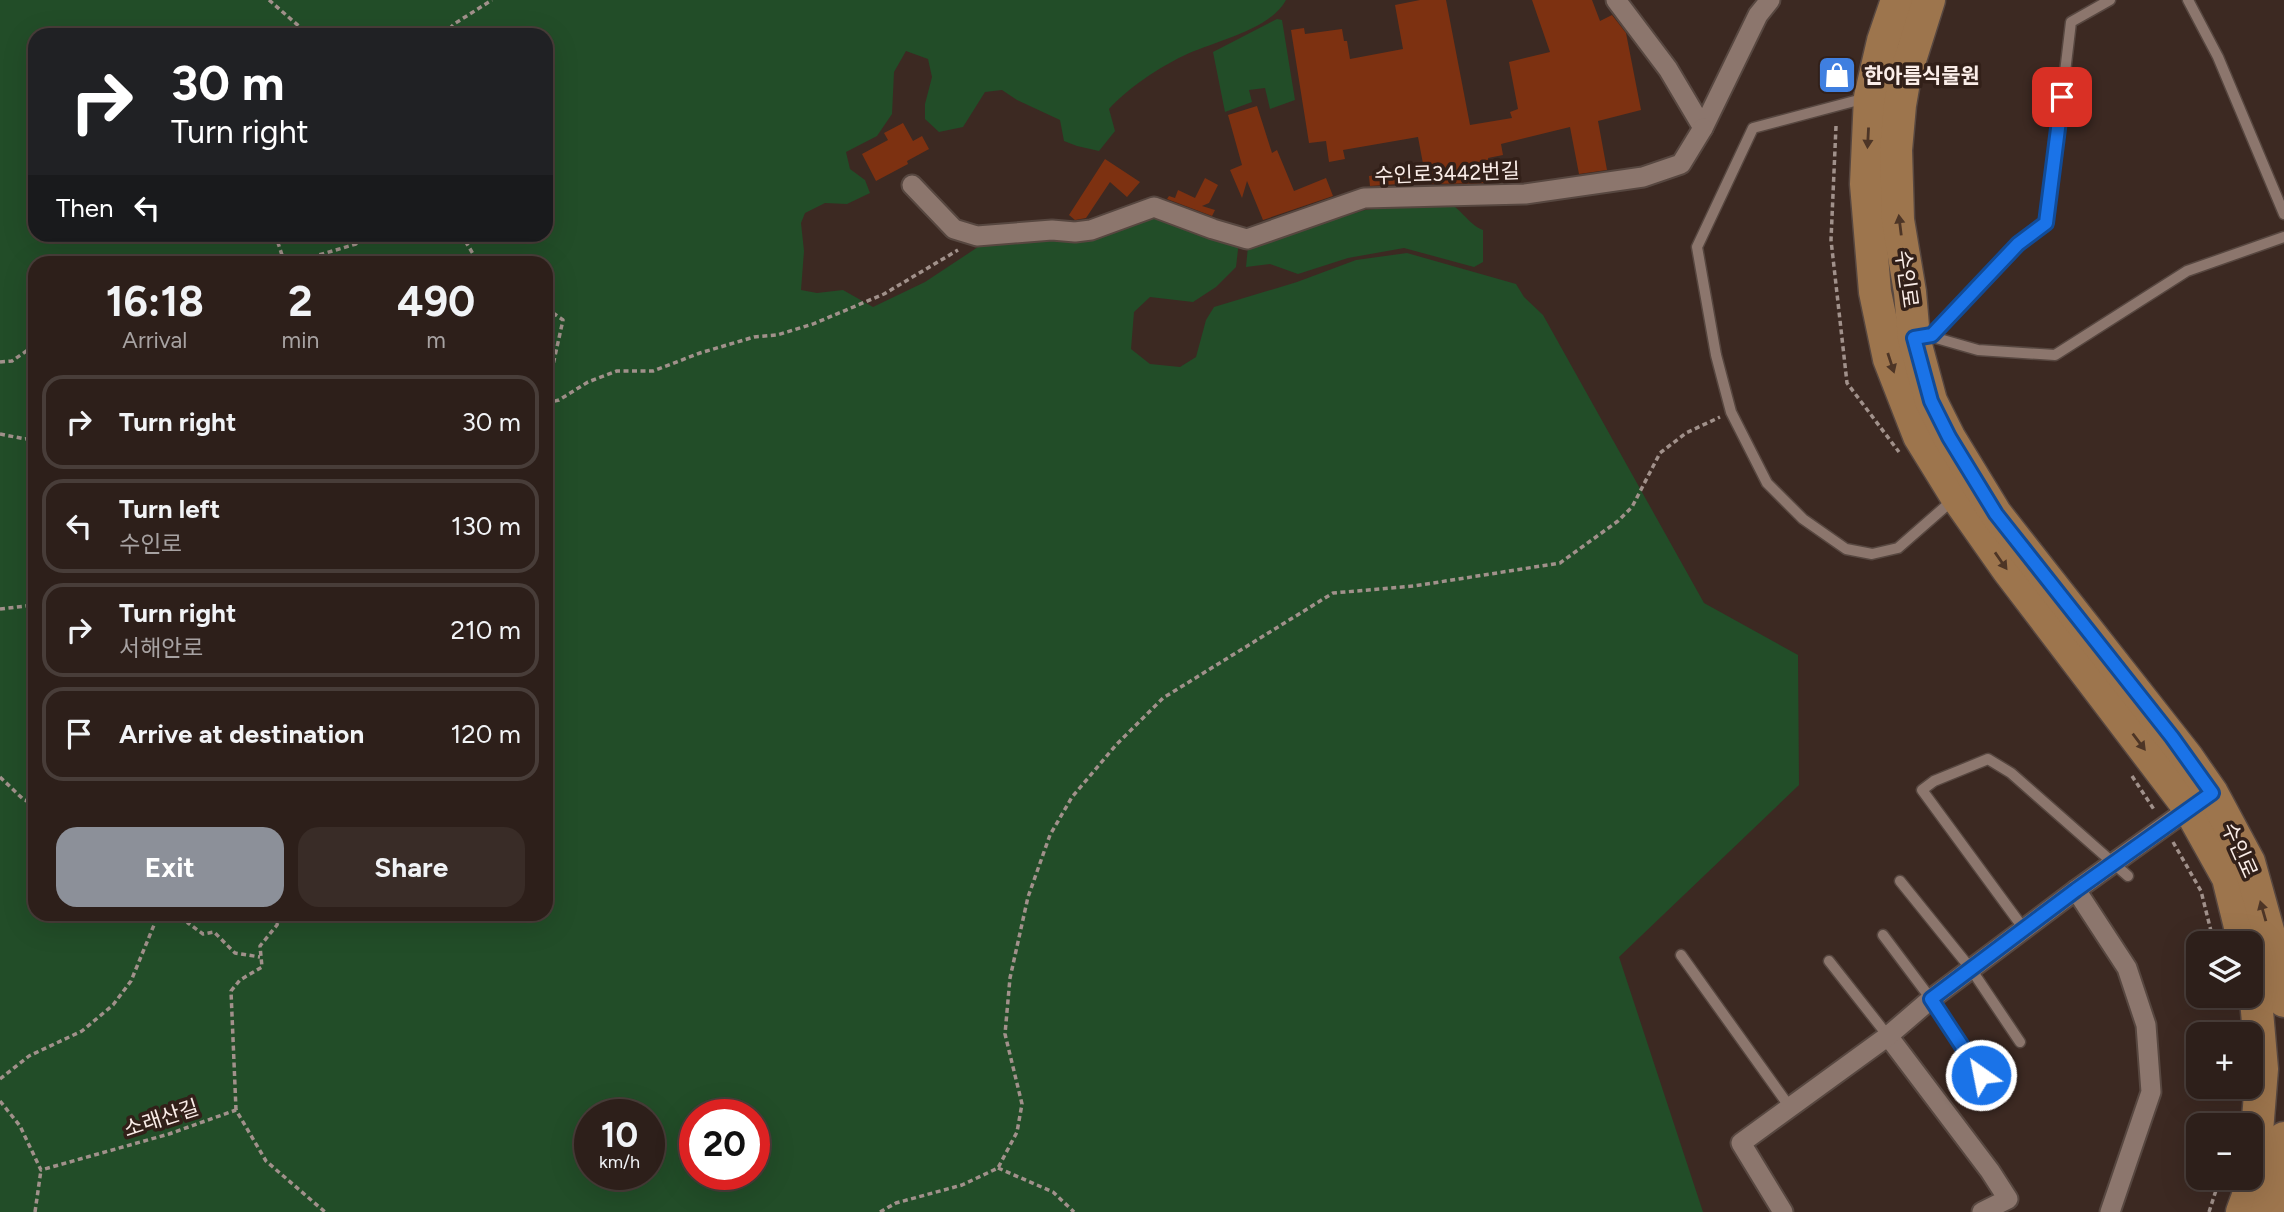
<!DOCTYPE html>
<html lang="en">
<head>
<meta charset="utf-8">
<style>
	:root { --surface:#2d1f1a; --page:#392c27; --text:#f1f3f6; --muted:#a7a2a2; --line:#483d39; --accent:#8c9099 }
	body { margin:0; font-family:Figtree,"Noto Sans KR",sans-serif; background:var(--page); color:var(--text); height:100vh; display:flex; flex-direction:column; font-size:26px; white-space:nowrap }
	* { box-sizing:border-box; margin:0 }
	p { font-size:23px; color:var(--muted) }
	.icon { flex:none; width:38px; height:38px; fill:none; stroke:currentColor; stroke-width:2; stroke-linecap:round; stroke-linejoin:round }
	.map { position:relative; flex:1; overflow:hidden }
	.side { position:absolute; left:28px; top:256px; width:525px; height:665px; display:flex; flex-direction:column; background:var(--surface); border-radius:21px; box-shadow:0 7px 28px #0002,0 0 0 2px var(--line) }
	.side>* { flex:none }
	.hud { position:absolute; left:28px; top:28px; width:525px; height:214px; border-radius:21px; box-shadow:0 7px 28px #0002,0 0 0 2px var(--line); background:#202124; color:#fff; overflow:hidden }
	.controls { position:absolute; left:2186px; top:931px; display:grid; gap:14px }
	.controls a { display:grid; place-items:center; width:77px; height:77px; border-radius:14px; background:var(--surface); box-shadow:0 7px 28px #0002,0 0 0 2px var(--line); font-size:35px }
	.speed { position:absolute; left:574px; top:1099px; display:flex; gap:14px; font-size:35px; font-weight:700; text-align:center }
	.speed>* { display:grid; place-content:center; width:91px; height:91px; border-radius:50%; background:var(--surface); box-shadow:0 7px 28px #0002,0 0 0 2px var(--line); line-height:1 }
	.speed small { font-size:18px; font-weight:400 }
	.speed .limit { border:10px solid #d22; background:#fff; color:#111 }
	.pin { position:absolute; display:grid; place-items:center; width:60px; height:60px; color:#fff; margin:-30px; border-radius:14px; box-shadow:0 4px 10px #0006 }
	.me { position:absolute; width:77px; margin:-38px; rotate:327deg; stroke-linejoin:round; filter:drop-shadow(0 0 5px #0008) }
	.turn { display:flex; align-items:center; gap:24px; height:147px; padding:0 28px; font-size:32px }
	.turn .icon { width:91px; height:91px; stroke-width:2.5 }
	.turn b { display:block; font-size:49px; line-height:60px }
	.then { display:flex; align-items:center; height:66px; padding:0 28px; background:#0003; gap:14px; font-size:26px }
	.eta { display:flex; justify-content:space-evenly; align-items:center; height:119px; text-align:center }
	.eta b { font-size:42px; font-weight:700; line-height:49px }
	.cta { display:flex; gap:14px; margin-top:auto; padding:14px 28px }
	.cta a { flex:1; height:80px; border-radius:21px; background:var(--accent); color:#fff; font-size:28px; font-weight:700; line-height:80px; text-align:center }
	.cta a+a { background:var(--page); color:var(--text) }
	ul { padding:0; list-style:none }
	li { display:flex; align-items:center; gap:21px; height:94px; margin:0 14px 10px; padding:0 14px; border:4px solid var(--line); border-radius:21px }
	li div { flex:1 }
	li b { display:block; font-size:26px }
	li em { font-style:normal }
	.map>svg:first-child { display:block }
	.green { fill:#224d28; fill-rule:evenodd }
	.building { fill:#7d3111 }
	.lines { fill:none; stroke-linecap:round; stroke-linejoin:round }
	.lane-casing { stroke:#574740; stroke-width:13 }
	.street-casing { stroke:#574740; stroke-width:23 }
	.primary-casing { stroke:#574740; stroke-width:35 }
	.path { stroke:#a1918b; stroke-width:3.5; stroke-dasharray:5 3.5; stroke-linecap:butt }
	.lane { stroke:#8c766d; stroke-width:10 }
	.street { stroke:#8c766d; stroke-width:19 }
	.primary { stroke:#9d754d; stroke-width:32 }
	.oneway { fill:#4d3526 }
	.route-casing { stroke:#114b97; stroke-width:18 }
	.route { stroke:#1a73e8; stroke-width:12 }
	.labels { text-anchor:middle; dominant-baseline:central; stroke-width:7; stroke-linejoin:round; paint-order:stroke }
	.poi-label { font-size:21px; font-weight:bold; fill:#faede8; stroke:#322019; text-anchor:start }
	.street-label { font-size:21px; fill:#faede8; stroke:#322019 }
</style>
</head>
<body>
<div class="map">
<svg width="2284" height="1212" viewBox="0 0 2284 1212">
	<rect width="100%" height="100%" fill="#3c2922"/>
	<g class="green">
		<path d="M 0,0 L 1286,0 C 1269,31 1214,41 1183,56 C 1158,68 1127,89 1109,109 L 1115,131 L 1099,151 L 1077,146 L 1064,141 L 1060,120 L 1017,100 L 1002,90 L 985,92 L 963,127 L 939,132 L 925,119 L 925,104 L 932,77 L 928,59 L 906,51 L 894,72 L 892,114 L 877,136 L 846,152 L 850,169 L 865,180 L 870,193 L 847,204 L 825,203 L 805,213 L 801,223 L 804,251 L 801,290 L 817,293 L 843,290 L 873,307 L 925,282 L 984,243 L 1098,238 L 1156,217 L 1239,241 L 1236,267 L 1216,287 L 1193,302 L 1150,297 L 1134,312 L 1131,349 L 1150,364 L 1180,367 L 1196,357 L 1206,320 L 1214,307 L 1297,282 L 1356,260 L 1407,253 L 1516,284 L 1524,297 L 1543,315 L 1704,603 L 1798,655 L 1799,785 L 1619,957 L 1703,1212 L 0,1212 ZM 35,35 L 546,35 L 546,234 L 35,234 ZM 35,262 L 546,262 L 546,914 L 35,914 ZM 590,1115 L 649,1115 L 649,1174 L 590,1174 ZM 695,1115 L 754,1115 L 754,1174 L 695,1174 Z"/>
		<path d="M 1277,19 L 1282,20 L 1295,100 L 1270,109 L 1265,88 L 1249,90 L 1252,102 L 1225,112 L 1213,52 Z"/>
		<path d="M 1444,202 C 1460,205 1467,224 1483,230 L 1483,262 L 1474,267 L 1404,248 L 1348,258 L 1298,274 L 1270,264 L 1246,267 L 1248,246 L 1365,210 Z"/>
	</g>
	<g class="building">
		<path d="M 1420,0 L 1446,0 L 1470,125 L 1512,118 L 1510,112 L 1518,109 L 1509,62 L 1550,52 L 1532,0 L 1592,0 L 1600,21 L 1612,15 L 1626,33 L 1641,110 L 1598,121 L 1607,170 L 1579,174 L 1570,127 L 1501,144 L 1503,155 L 1488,158 L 1491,183 L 1426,184 L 1426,182 L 1370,186 L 1369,176 L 1424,169 L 1418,137 L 1343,150 L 1345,159 L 1329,162 L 1326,141 L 1309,143 L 1291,30 L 1304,28 L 1305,34 L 1342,29 L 1344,41 L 1347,41 L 1350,59 L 1403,49 L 1395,5 Z"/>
		<path d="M 1257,106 L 1272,153 L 1277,150 L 1294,191 L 1326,178 L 1333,196 L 1263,220 L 1247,181 L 1242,198 L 1230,170 L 1242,165 L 1228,115 Z"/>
		<path d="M 903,123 L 913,141 L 922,136 L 929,149 L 907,161 L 908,164 L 876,181 L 862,154 L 888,140 L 884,133 Z"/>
		<path d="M 1105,159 L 1140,182 L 1127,197 L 1110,182 L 1086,218 L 1075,220 L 1069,215 Z"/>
		<path d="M 1205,178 L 1218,185 L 1209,203 L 1202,206 L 1215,210 L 1212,216 L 1167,199 L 1169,196 L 1175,198 L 1178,190 L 1195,198 Z"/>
	</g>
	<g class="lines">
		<g class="lane-casing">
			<g id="lane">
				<path d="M 2188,0 L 2218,57 L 2284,214"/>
				<path d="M 1866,98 L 1753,128 L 1697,247 L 1716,355 L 1731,412 L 1767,483 L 1803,519 L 1846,549 L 1872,554 L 1898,548 L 1954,499"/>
				<path d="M 1932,335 L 2018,244 L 2047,223 L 2071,22 L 2110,0"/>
				<path d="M 1929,336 L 1978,350 L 2055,355 L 2187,271 L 2284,237"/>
				<path d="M 1900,881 L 1971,969 L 2020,1042"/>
				<path d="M 2024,929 L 1922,790 L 1934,781 L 1988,759 L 2011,773 L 2128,876"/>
				<path d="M 1883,935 L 1931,999 L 1993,1095"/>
				<path d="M 1681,955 L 1789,1106"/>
				<path d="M 1829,961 L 1888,1036"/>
			</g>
		</g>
		<g class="street-casing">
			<g id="street">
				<path d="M 1616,0 L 1668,69 L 1703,128 L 1758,15 L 1770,0"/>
				<path d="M 912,185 L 954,229 L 977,236 L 1052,230 L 1075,232 L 1091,230 L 1154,207 L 1213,229 L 1247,239 L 1364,198 L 1525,194 L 1643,177 L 1681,164 L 1703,128"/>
				<path d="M 2076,890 L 2127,968 L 2146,1025 L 2151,1092 L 2110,1212"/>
				<path d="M 1888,1036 L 1990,1171 L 2008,1199 L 1982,1212"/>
				<path d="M 1783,1212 L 1741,1143 L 1888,1036 L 1931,999 L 2076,890 L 2197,803"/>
			</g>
		</g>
		<g class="primary-casing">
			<g id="primary">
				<path d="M 1897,0 L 1883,41 L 1870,97 L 1866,184 L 1875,292 L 1889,359 L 1919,436 L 1956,496 L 2008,570 L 2189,808 L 2228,878 L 2244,943"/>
				<path d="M 1929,0 L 1905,76 L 1900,105 L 1896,150 L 1898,220 L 1910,292 L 1914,338 L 1931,401 L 1949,437 L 1996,514 L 2187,757 L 2212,793 L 2249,862 L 2274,952 L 2284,1001"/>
				<path d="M 2242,1212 L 2253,1182 L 2262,1069 L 2255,988 L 2250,970"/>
				<path d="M 2267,1212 L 2274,1189 L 2284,1138"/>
			</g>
		</g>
		<g class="path">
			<path d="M 269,0 L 309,35"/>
			<path d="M 444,35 L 454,24 L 492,0"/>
			<path d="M 1836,126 L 1831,240 L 1847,383 L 1899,452"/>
			<path d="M 275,234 L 282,255 L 280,262"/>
			<path d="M 461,234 L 478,262"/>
			<path d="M 295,262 L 356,244 L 364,234"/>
			<path d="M 546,308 L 563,320 L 553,365 L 546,380"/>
			<path d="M 0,362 L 12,361 L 35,345"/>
			<path d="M 546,403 L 559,400 L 588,382 L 617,371 L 653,371 L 700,353 L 754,337 L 777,335 L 813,324 L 884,294 L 958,250"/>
			<path d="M 0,434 L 25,439 L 35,437"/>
			<path d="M 0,609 L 35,605"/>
			<path d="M 2132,776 L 2155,811"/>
			<path d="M 0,777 L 24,800 L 35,803"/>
			<path d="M 2173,842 L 2201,891 L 2214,943"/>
			<path d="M 182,914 L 188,923 L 203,934 L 214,932 L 235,953 L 260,957"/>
			<path d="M 2227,996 L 2231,1011"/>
			<path d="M 0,1079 L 29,1056 L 82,1031 L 113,1005 L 131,981 L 154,925 L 154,914"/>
			<path d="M 0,1101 L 20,1126 L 41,1170 L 169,1134 L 236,1110 L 266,1161 L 325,1212"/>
			<path d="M 236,1110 L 231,991 L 240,980 L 262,967 L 260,946 L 277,925 L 280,914"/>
			<path d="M 998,1168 L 1053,1192 L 1074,1212"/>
			<path d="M 35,1212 L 41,1170"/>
			<path d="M 880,1212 L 896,1203 L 962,1185 L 998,1168 L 1017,1132 L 1022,1104 L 1005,1034 L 1010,978 L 1028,897 L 1050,835 L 1072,797 L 1116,745 L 1163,698 L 1333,593 L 1414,586 L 1560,563 L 1618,521 L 1632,507 L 1660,453 L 1686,433 L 1720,417"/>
			<path d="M 2209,1212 L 2220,1178"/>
		</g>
		<use href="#lane" class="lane"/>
		<use href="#street" class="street"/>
		<use href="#primary" class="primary"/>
	</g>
	<defs><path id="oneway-solid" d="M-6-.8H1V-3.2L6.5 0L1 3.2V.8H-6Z" transform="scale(1.75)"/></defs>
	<g class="oneway">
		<use href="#oneway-solid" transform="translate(1868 138) rotate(93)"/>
		<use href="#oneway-solid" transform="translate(1900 225) rotate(-97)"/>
		<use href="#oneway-solid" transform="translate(1891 363) rotate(72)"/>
		<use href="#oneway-solid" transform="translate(2001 561) rotate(55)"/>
		<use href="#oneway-solid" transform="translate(2139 742) rotate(53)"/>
		<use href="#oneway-solid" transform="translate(2263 911) rotate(-106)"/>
	</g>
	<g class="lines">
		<g class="route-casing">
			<path id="route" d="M 1981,1075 L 1931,999 L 2076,890 L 2212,793 L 2172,737 L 1996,514 L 1949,437 L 1931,401 L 1914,338 L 1932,335 L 2018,244 L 2046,223 L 2062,97"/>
		</g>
		<use href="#route" class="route"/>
	</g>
	<defs>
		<g id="shop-square" transform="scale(2.0125)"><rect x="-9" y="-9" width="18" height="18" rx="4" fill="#3f7fe0" stroke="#322019"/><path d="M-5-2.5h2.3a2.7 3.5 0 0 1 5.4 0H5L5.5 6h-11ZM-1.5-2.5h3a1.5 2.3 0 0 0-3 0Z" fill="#fff"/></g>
	</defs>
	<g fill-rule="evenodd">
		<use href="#shop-square" x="1837" y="75"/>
	</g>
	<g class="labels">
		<g class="poi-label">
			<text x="1864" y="75">한아름식물원</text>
		</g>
		<g class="street-label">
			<text transform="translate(1447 173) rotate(-2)">수인로3442번길</text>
			<text transform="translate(1907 279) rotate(82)">수인로</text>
			<text transform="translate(2240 850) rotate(66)">수인로</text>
			<text transform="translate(161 1118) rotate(-18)">소래산길</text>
		</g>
	</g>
</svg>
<div class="controls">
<a><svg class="icon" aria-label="layers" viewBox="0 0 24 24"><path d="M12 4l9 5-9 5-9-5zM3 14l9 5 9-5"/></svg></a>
<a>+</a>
<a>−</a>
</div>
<div class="speed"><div>10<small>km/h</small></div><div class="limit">20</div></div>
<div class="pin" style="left:2062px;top:97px;background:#d93025"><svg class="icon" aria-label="arrive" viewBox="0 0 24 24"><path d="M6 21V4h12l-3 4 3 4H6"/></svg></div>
<svg class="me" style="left:1981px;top:1075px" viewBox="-20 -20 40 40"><circle r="17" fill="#1a73e8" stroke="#fff" stroke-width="3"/><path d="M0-11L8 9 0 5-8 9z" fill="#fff"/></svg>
<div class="hud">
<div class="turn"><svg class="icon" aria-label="right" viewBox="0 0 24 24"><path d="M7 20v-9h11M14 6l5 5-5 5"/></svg><div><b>30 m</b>Turn right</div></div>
<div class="then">Then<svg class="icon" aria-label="left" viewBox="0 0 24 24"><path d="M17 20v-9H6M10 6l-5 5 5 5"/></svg></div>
</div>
<section class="side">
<div class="eta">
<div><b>16:18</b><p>Arrival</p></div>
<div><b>2</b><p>min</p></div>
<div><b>490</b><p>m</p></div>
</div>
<ul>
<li><svg class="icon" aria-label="right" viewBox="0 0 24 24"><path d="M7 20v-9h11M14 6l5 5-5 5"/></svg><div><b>Turn right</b></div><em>30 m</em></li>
<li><svg class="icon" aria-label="left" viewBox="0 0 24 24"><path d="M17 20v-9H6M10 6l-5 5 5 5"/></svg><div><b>Turn left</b><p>수인로</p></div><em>130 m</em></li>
<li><svg class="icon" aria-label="right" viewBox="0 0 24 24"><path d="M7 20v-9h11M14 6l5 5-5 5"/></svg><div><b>Turn right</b><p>서해안로</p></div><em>210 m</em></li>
<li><svg class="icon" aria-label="arrive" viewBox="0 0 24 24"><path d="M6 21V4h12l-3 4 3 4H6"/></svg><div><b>Arrive at destination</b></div><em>120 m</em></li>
</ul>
<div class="cta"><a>Exit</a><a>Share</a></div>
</section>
</div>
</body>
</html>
